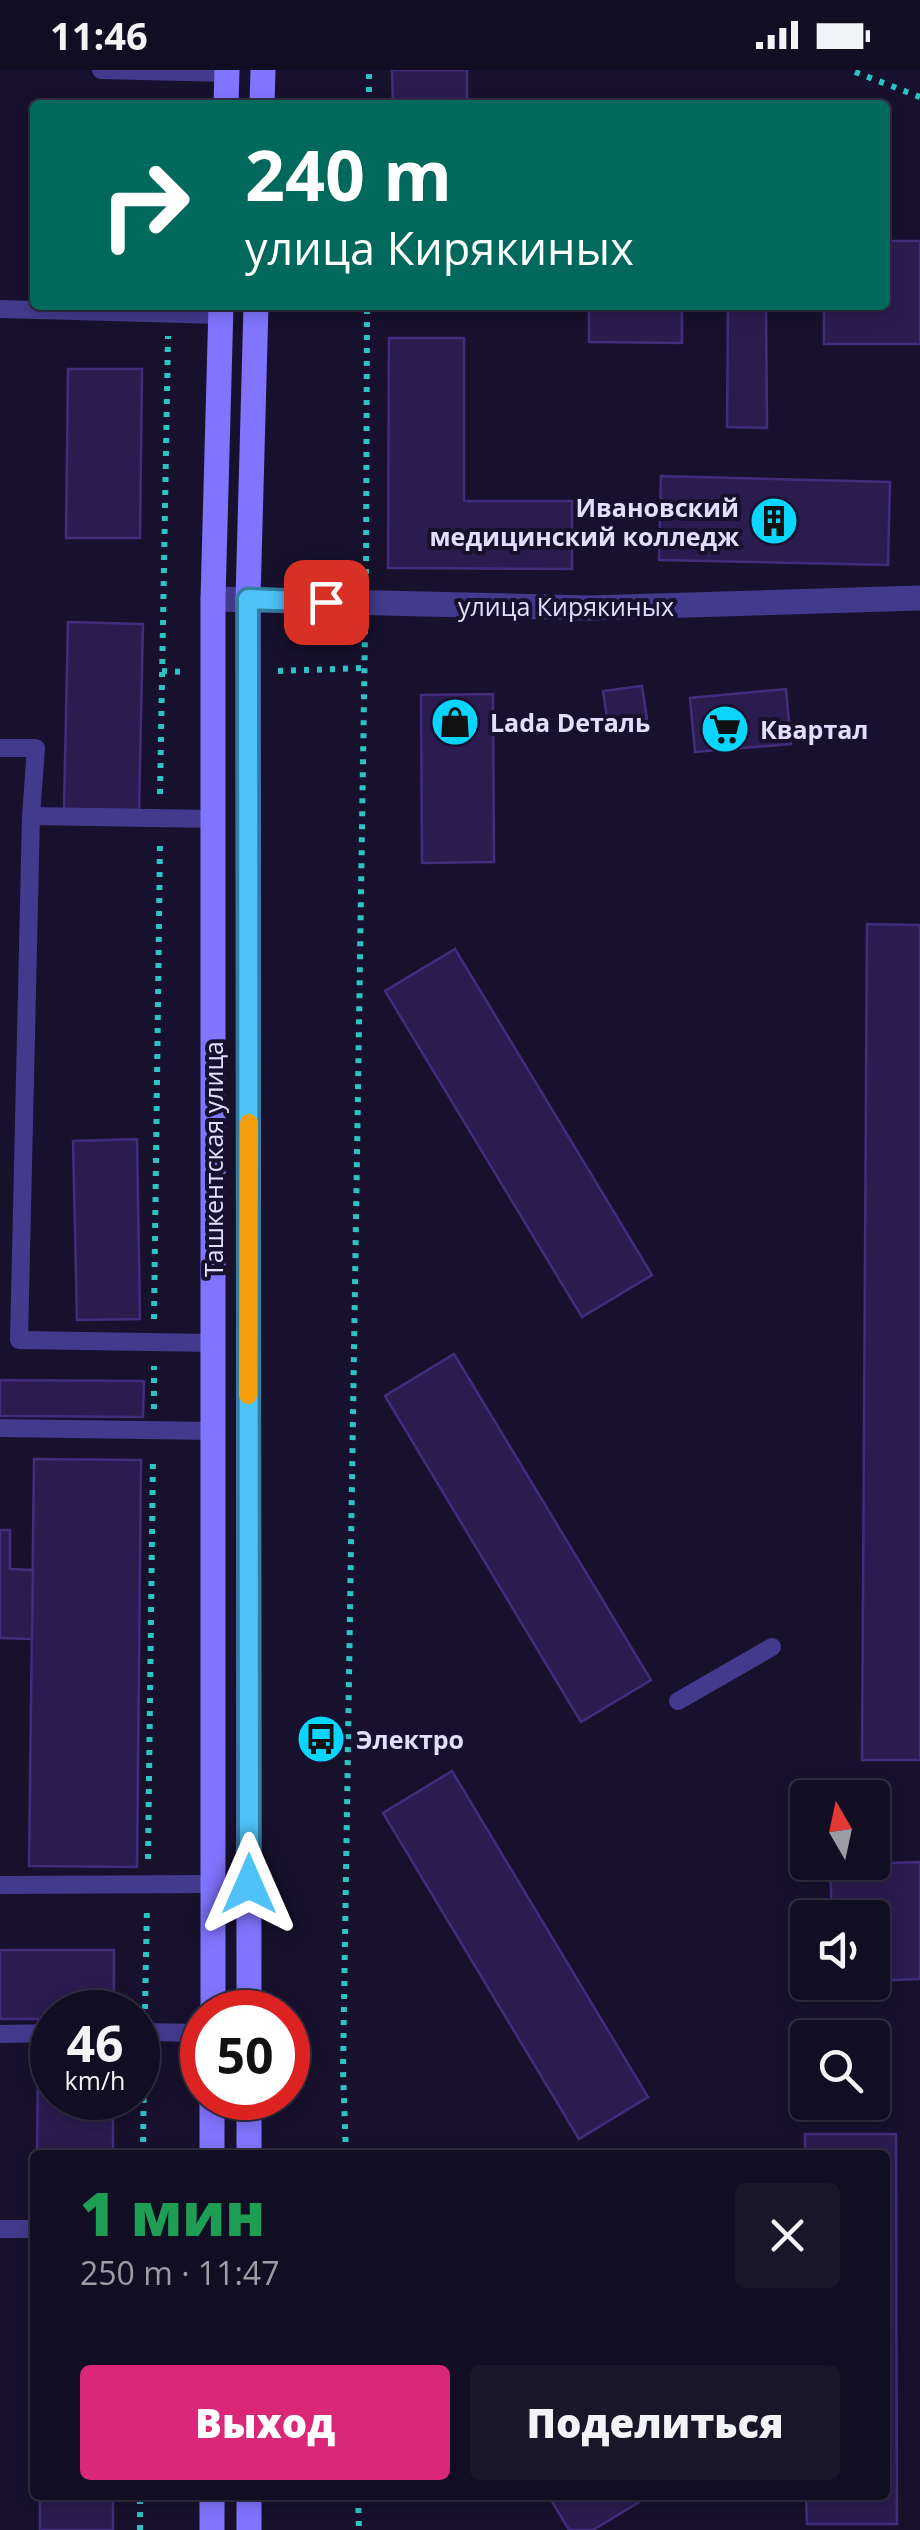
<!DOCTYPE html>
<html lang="ru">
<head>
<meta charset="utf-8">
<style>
	:root { --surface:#110d22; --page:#1a162a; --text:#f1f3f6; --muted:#9c9ca5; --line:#302d40; --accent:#db2777 }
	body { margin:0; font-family:"Open Sans",sans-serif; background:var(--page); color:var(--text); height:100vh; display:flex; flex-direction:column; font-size:38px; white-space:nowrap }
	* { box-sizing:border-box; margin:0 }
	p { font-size:32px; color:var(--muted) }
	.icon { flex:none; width:55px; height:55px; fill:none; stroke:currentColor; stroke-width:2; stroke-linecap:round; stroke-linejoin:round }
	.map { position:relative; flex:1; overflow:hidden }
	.side { position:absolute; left:30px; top:2080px; width:860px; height:350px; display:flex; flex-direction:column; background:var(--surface); border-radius:10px; box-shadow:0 5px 15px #0003,0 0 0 2px var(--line) }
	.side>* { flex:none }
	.top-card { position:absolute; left:30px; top:30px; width:860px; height:210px; border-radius:10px; box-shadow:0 5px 15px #0003,0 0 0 2px var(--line); background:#00695c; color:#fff; overflow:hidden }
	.needle { width:65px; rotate:351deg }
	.buttons { position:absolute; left:790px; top:1710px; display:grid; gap:20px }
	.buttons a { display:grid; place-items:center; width:100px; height:100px; border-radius:10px; background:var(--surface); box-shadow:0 5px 15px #0003,0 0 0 2px var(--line); font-size:50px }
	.speed { position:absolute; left:30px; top:1920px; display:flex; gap:20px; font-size:50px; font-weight:700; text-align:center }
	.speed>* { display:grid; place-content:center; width:130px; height:130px; border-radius:50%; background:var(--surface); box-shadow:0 5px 15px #0003,0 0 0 2px var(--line); line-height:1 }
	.speed small { font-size:25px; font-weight:400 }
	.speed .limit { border:15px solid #d22; background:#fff; color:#111 }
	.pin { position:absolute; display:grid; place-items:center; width:85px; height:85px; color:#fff; margin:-42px; border-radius:20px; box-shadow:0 5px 15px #0006 }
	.me { position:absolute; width:110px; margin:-55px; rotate:0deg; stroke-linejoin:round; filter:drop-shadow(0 0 8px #0008) }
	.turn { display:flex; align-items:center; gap:35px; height:210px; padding:0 50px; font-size:45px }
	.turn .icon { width:130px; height:130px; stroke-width:2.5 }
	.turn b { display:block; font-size:70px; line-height:85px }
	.round { display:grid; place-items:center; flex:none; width:105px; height:105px; border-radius:10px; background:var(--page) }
	.summary { display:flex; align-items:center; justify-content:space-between; height:170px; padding:0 50px }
	h1 { font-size:60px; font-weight:800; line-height:75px; color:#1e9e55 }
	.primary-button { display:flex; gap:20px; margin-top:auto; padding:20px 50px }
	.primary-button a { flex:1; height:115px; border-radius:10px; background:var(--accent); color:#fff; font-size:40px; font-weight:800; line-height:115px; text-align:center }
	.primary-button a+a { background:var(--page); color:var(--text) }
	.status { display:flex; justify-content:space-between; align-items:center; height:70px; padding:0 50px; background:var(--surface); direction:ltr }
	.status svg { height:28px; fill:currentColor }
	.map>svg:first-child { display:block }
	.building { fill:#2a1c4f; stroke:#422d7c; stroke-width:2.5 }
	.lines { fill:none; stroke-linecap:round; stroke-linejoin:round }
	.path { stroke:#2cc3c4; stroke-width:6; stroke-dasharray:5 8; stroke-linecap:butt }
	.service { stroke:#433a8e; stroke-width:18 }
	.minor { stroke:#433a8e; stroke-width:25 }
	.secondary { stroke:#8174ff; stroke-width:25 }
	.route-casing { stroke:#337fa1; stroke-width:25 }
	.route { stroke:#4fc3f7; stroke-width:18 }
	.slow { stroke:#f59e0b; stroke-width:18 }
	.labels { text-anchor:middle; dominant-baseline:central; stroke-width:8; stroke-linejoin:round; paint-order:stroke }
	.poi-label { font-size:25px; font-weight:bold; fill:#e3ddff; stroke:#17112d; text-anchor:start }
	.street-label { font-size:25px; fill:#e3ddff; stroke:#17112d }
</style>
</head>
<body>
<div class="status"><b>11:46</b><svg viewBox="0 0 49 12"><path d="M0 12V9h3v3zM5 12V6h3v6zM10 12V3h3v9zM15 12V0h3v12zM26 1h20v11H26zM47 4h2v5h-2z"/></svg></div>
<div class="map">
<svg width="920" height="2460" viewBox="0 0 920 2460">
	<rect width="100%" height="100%" fill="#17112d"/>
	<g class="building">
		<path d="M 392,0 L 467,0 L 467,35 L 393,35 Z"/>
		<path d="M 885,171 L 920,171 L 920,274 L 824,274 L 824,235 L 885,235 Z"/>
		<path d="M 589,235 L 682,235 L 682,273 L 589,272 Z"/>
		<path d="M 728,235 L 766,235 L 767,358 L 727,357 Z"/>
		<path d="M 389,268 L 464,268 L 464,431 L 572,431 L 572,499 L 388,498 Z"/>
		<path d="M 68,299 L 142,299 L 140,468 L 66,468 Z"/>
		<path d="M 661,406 L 890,412 L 888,495 L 659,490 Z"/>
		<path d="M 68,552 L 143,554 L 139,740 L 64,739 Z"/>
		<path d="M 642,616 L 647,649 L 608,654 L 603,621 Z"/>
		<path d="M 786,619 L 791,674 L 695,682 L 690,628 Z"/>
		<path d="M 493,624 L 494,792 L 422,793 L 421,625 Z"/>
		<path d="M 867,854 L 920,855 L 920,1690 L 862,1690 Z"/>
		<path d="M 455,879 L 652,1205 L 582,1247 L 385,921 Z"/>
		<path d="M 137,1069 L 140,1249 L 77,1250 L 73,1071 Z"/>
		<path d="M 454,1284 L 651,1610 L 581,1652 L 385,1326 Z"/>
		<path d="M 0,1310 L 144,1311 L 143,1347 L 0,1346 Z"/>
		<path d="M 34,1389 L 141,1390 L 137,1797 L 29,1796 Z"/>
		<path d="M 0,1460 L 10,1460 L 10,1499 L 33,1500 L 32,1569 L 0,1568 Z"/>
		<path d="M 452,1701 L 648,2027 L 579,2069 L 383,1743 Z"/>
		<path d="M 920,1792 L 920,1909 L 872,1911 L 872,1848 L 832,1848 L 830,1795 Z"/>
		<path d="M 0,1880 L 114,1880 L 114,1942 L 52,1942 L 52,1949 L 0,1949 Z"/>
		<path d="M 38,1986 L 52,1986 L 52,2028 L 113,2028 L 113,2085 L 37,2085 Z"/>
		<path d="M 805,2064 L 896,2064 L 897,2454 L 807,2454 L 806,2425 L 885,2425 L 885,2085 L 805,2085 Z"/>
		<rect x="40" y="2425" width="73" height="35"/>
		<path d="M 548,2425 L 642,2425 L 644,2429 L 593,2460 L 569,2460 Z"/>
	</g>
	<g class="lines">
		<g class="path">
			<path d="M 855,2 L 920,27"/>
			<path d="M 369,35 L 369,0"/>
			<path d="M 366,504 L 367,235"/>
			<path d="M 162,601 L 186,602"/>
			<path d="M 278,601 L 364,598"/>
			<path d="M 160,724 L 168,266"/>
			<path d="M 154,1249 L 160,771"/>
			<path d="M 154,1339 L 154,1296"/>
			<path d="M 148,1789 L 153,1386"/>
			<path d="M 145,1939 L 147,1836"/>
			<path d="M 143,2085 L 144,1986"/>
			<path d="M 346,2085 L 343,2000 L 365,561"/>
			<path d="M 358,2425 L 359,2460"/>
			<path d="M 140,2460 L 140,2425"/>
		</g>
		<g class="service">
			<path d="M 101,0 L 227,3"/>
			<path d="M 0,239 L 221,245"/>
			<path d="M 0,678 L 36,678 L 31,746 L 19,1270 L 212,1273"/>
			<path d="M 31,746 L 213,749"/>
			<path d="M 0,1358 L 213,1361"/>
			<path d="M 678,1631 L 772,1577"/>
			<path d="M 0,1815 L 213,1814"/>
			<path d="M 138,1962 L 202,1963"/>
			<path d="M 0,1964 L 52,1963"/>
			<path d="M 0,2159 L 35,2159"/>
		</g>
		<path class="minor" d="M 213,529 L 589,538 L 920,528"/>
		<g class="secondary">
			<path d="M 226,35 L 227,0"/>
			<path d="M 262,35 L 263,0"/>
			<path d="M 213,1942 L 213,529 L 221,235"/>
			<path d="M 249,1942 L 248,529 L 256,235"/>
			<path d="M 212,2028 L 212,2085"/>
			<path d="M 249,2085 L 249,2028"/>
			<path d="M 249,2425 L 249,2460"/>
			<path d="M 212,2460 L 212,2425"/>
		</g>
	</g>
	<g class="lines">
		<g class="route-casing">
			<path id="route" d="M 249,1814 L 248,529 L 326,532"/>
		</g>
		<use href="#route" class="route"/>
		<path class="slow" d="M 248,1325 L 249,1053"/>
	</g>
	<defs>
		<g id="building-disc" transform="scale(2.5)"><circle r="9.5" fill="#09d5ff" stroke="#17112d"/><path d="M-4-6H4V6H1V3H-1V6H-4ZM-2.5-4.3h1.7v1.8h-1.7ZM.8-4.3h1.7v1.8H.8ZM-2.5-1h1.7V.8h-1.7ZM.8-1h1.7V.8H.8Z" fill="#111"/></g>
		<g id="shop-disc" transform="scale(2.5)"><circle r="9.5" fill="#09d5ff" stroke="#17112d"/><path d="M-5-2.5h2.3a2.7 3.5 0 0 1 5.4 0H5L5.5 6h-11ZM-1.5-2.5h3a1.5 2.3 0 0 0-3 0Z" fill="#111"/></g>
		<g id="supermarket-disc" transform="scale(2.5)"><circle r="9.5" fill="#09d5ff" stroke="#17112d"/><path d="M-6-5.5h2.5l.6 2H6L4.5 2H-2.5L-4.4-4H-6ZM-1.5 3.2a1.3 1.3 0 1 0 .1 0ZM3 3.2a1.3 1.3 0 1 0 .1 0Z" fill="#111"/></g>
		<g id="bus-disc" transform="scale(2.5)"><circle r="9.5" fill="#09d5ff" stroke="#17112d"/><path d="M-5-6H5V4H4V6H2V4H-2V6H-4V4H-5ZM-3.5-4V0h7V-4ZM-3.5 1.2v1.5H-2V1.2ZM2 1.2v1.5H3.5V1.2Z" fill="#111"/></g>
	</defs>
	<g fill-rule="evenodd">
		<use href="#building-disc" x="774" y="451"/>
		<use href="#shop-disc" x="455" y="652"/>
		<use href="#supermarket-disc" x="725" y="659"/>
		<use href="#bus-disc" x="321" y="1669"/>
	</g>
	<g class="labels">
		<g class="poi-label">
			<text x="739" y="437" text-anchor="end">Ивановский<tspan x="739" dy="29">медицинский колледж</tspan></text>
			<text x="490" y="652">Lada Dеталь</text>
			<text x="760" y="659">Квартал</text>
			<text x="356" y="1669">Электро</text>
		</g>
		<g class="street-label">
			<text x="566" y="536">улица Кирякиных</text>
			<text transform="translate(213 1089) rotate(-90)">Ташкентская улица</text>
		</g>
	</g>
</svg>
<div class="buttons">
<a><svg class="needle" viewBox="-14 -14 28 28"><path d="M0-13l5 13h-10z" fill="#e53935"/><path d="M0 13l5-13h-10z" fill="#9c9ca5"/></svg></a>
<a><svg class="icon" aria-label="sound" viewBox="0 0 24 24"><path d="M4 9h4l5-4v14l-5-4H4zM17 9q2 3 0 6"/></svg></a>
<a><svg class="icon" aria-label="search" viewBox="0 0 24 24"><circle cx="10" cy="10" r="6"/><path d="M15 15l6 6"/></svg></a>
</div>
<div class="speed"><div>46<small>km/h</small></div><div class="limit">50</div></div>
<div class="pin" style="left:326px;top:532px;background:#d93025"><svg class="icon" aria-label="arrive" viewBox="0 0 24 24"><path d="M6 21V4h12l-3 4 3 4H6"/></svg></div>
<svg class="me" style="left:249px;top:1814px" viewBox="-20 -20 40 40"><path d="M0-17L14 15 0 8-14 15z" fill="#4fc3f7" stroke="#fff" stroke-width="4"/></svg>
<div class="top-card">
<div class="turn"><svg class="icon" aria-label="right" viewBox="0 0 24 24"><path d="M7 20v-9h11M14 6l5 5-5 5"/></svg><div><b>240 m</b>улица Кирякиных</div></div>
</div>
<section class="side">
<div class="summary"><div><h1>1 мин</h1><p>250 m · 11:47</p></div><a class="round"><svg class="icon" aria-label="close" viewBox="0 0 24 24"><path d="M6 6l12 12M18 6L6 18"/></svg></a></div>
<div class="primary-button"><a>Выход</a><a>Поделиться</a></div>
</section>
</div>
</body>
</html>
